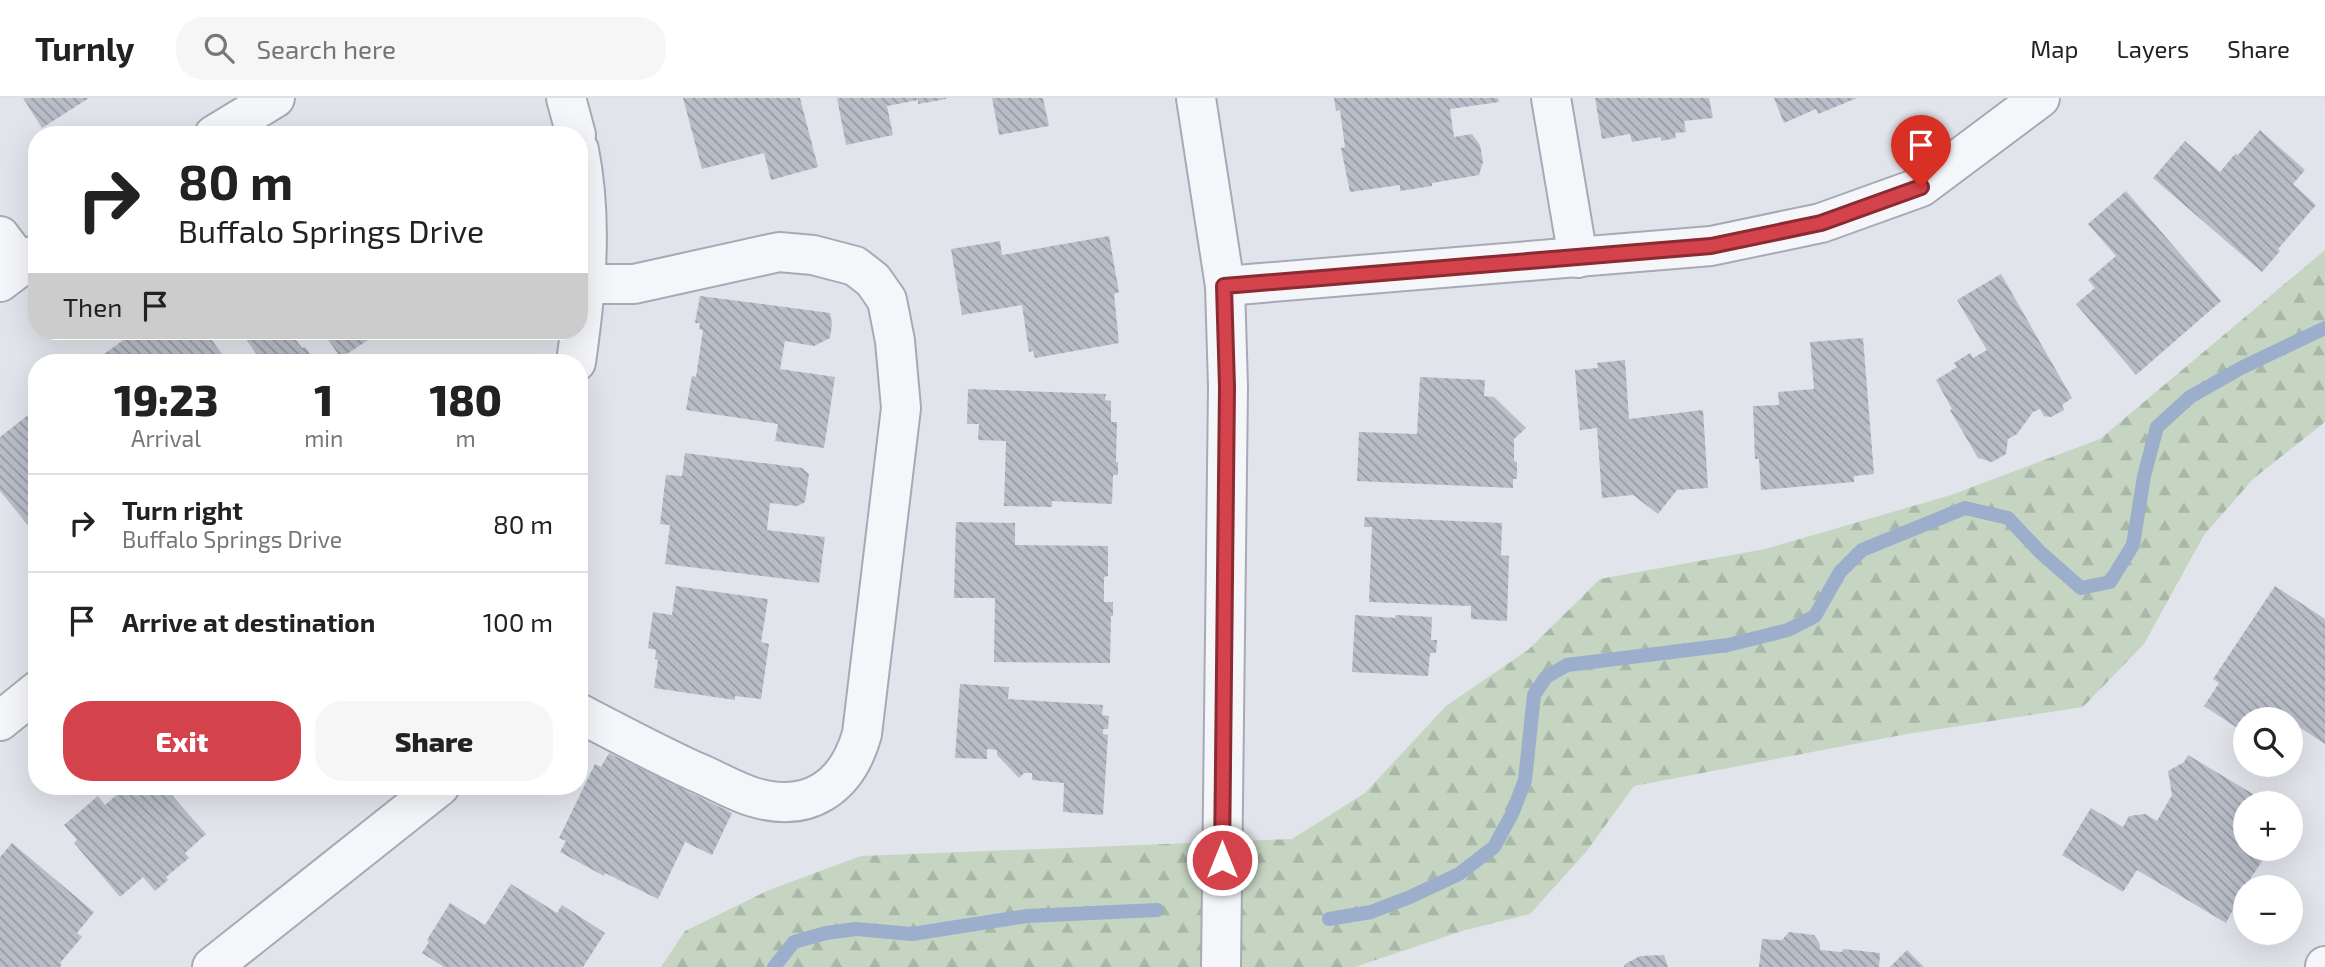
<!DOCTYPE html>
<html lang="en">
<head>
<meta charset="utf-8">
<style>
	:root { --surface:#fff; --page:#f6f6f6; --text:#222; --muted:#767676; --line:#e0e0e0; --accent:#d4424c }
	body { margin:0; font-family:"Exo 2",sans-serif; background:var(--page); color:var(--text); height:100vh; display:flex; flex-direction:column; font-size:26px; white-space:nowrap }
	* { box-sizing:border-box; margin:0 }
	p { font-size:23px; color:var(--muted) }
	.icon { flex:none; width:38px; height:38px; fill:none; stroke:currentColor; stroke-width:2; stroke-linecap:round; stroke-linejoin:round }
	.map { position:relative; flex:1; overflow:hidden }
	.drawer { position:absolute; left:28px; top:256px; width:560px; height:441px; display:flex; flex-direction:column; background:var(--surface); border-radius:28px; box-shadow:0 7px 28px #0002 }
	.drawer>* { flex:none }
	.hud { position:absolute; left:28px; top:28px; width:560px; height:214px; border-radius:28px; box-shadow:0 7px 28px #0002; background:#fff; color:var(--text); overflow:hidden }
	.fabs { position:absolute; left:2233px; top:609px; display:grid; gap:14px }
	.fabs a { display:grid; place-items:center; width:70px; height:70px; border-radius:50%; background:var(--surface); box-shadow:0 7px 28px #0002; font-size:35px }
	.pin { position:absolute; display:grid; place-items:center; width:60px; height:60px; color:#fff; margin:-72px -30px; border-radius:50% 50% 50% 0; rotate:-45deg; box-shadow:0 0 7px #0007 }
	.pin .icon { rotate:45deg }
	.me { position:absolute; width:77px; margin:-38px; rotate:0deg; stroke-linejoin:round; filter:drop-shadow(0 0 5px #0008) }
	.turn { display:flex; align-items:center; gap:24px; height:147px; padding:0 35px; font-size:32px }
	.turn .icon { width:91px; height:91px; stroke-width:2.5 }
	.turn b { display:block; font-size:49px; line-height:60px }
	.then { display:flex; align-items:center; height:66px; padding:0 35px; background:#0003; gap:14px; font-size:26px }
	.eta { display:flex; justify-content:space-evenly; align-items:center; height:119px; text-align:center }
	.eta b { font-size:42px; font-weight:800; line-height:49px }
	.button { display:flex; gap:14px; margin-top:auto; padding:14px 35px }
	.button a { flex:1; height:80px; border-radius:28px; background:var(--accent); color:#fff; font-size:28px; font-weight:800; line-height:80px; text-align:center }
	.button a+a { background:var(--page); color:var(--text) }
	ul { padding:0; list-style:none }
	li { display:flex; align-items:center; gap:21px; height:98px; padding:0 35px; border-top:2px solid var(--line) }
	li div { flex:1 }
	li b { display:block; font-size:26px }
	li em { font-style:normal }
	header { display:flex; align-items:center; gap:42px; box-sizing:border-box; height:98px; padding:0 35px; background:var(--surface); border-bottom:2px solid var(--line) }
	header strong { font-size:33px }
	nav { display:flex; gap:38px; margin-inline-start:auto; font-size:24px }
	.search { width:490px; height:63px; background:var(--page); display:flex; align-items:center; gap:18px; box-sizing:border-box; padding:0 24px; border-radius:28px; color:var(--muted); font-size:26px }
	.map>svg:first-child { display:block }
	.forest { fill:url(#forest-firs) }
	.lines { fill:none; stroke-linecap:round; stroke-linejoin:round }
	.stream { stroke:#9bafcc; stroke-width:14 }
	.building { fill:url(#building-back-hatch) }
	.minor-casing { stroke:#a7aab5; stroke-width:42 }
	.minor { stroke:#f5f6f9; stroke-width:38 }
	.route-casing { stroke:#8a2b31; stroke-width:18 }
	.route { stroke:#d4424c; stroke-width:12 }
</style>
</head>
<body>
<header>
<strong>Turnly</strong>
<div class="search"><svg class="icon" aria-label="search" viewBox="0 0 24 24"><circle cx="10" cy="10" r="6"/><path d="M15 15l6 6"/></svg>Search here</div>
<nav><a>Map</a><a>Layers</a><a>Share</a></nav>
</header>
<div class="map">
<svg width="2325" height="869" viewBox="0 0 2325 869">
	<defs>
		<pattern id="forest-firs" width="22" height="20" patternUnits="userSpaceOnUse" patternTransform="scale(1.75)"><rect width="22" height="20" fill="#c5d5c2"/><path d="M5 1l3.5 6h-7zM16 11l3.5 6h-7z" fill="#a9b7a8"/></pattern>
		<pattern id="building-back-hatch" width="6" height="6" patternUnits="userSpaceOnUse" patternTransform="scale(1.75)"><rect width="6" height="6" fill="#b8bdc8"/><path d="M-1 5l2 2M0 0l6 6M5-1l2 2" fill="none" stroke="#969aa4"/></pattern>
	</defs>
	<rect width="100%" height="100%" fill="#e2e4eb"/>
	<path class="forest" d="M 2325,152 L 2325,324 L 2253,381 L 2204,437 L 2144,546 L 2083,609 L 1907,636 L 1634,688 L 1586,754 L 1530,816 L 1462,833 L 1355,869 L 661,869 L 685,833 L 769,792 L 861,758 L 1292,741 L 1365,695 L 1446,608 L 1528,552 L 1600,481 L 1765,451 L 1951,397 L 2100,341 Z"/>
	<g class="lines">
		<g class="stream">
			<path d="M 1329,821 L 1371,814 L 1410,799 L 1459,776 L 1494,749 L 1512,716 L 1525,682 L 1534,597 L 1546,579 L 1567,567 L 1728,547 L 1788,532 L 1815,518 L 1840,474 L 1862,452 L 1965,410 L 2008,420 L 2040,454 L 2081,490 L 2110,484 L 2133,447 L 2144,378 L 2157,329 L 2190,299 L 2241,270 L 2325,230"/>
			<path d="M 774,869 L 794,844 L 826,835 L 856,831 L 912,836 L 1027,818 L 1157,812"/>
		</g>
	</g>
	<g class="building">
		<path d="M 23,0 L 89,0 L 42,30 Z"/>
		<path d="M 683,0 L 800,0 L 818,69 L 771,82 L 764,55 L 702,71 Z"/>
		<path d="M 837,0 L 946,0 L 946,1 L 918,6 L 918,2 L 887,8 L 893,37 L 846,47 Z"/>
		<path d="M 992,0 L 1043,0 L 1049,28 L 999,37 Z"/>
		<path d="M 1334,0 L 1498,0 L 1499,4 L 1450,11 L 1454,39 L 1472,36 L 1480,47 L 1483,64 L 1479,77 L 1432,85 L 1432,88 L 1400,93 L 1400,87 L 1350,94 L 1341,50 L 1345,49 L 1340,12 L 1336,13 Z"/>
		<path d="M 1595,0 L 1709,0 L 1713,20 L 1684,23 L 1686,34 L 1675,35 L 1676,40 L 1661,43 L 1661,39 L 1632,44 L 1630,36 L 1602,41 Z"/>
		<path d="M 1774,0 L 1857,0 L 1818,16 L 1816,11 L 1784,25 Z"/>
		<path d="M 2260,32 L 2305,72 L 2293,86 L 2316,107 L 2278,151 L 2280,153 L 2262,174 L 2153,80 L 2185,43 L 2220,74 L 2235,56 L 2238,57 Z"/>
		<path d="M 2126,93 L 2221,203 L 2136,277 L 2076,206 L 2095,190 L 2088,182 L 2116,158 L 2088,126 Z"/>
		<path d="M 1109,138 L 1119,194 L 1114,196 L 1119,245 L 1035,260 L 1033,253 L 1029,254 L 1022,207 L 962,217 L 951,151 L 1000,143 L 1002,157 Z"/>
		<path d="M 2001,176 L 2072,300 L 2062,307 L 2064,312 L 2051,319 L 2044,318 L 2040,311 L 2033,314 L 2017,336 L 2008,341 L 2006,356 L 1992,364 L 1978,360 L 1950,312 L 1952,311 L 1936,282 L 1957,269 L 1954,265 L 1970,255 L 1973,260 L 1987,252 L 1957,202 Z"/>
		<path d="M 700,198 L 830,215 L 832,227 L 830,240 L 814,248 L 785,243 L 780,271 L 835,279 L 824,350 L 775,343 L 778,326 L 686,312 L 692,278 L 696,279 L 703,232 L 699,231 L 700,225 L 695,225 Z"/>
		<path d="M 123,233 L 205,233 L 228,264 L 105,264 L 101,258 L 125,241 L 120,235 Z"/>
		<path d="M 240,233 L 301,233 L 293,238 L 302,250 L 305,249 L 316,264 L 262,264 Z"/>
		<path d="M 322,233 L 374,233 L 377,236 L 341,260 Z"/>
		<path d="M 1863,240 L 1874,376 L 1854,378 L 1854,384 L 1761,392 L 1759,361 L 1755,361 L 1753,308 L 1779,307 L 1778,294 L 1814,291 L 1810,244 Z"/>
		<path d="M 1625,262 L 1629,321 L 1703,312 L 1708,390 L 1677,392 L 1658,416 L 1633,397 L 1602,400 L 1597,330 L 1580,332 L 1575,272 L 1598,270 L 1597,265 Z"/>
		<path d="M 1420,279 L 1485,282 L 1484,298 L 1494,299 L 1526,330 L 1514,341 L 1514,363 L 1517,364 L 1517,381 L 1513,381 L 1513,390 L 1357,383 L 1359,334 L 1417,336 Z"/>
		<path d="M 968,291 L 1106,296 L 1105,302 L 1111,303 L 1111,324 L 1117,324 L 1116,364 L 1118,364 L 1118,377 L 1113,377 L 1112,406 L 1052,403 L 1052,409 L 1004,408 L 1006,343 L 978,342 L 979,326 L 967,326 Z"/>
		<path d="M 37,310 L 37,438 L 0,393 L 0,339 Z"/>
		<path d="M 685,355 L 802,370 L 809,376 L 805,404 L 798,408 L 770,405 L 767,432 L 825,439 L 819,485 L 665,466 L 670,427 L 660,426 L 666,377 L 682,378 Z"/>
		<path d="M 1365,419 L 1502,425 L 1501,457 L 1509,458 L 1507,523 L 1471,521 L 1471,508 L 1369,504 L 1372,429 L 1364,429 Z"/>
		<path d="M 956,424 L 1015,425 L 1015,447 L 1108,448 L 1108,478 L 1104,479 L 1104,504 L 1113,504 L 1113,518 L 1111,518 L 1110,565 L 994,564 L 995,500 L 954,500 Z"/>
		<path d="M 676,488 L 768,501 L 761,544 L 769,546 L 761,601 L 735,598 L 735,602 L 654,590 L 658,562 L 655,561 L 656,552 L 648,550 L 653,514 L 672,517 Z"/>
		<path d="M 2275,488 L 2325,521 L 2325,646 L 2272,611 L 2265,621 L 2245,621 L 2245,635 L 2204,608 L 2219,585 L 2213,581 Z"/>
		<path d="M 1355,517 L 1395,520 L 1396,517 L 1432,519 L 1431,542 L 1437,542 L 1436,555 L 1430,555 L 1428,578 L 1352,574 Z"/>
		<path d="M 960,586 L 1009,589 L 1008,601 L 1103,607 L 1102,617 L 1109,618 L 1108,631 L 1103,631 L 1103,636 L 1108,637 L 1103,717 L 1063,714 L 1064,685 L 1032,682 L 1032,675 L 1024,675 L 1019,680 L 997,657 L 997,652 L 987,651 L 987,661 L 955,660 Z"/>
		<path d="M 609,655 L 732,715 L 712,757 L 685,744 L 658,801 L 605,775 L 604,778 L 560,754 L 566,743 L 559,740 L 595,666 L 601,669 Z"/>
		<path d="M 2188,657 L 2268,705 L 2245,705 L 2245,751 L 2270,751 L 2245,789 L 2226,825 L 2137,772 L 2123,794 L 2062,757 L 2091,710 L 2123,729 L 2129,718 L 2145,716 L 2157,723 L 2172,697 L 2168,673 L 2184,664 Z"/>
		<path d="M 127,688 L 134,688 L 136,691 L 139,688 L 164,688 L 206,736 L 185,755 L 189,760 L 166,779 L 168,782 L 155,793 L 143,779 L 120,799 L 74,745 L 77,742 L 64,727 L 98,698 L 105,707 Z"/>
		<path d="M 264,688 L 283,688 L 272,697 Z"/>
		<path d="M 12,745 L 94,814 L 77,835 L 82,839 L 60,865 L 62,866 L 60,869 L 0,869 L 0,759 Z"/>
		<path d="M 511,786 L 557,815 L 562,807 L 605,835 L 583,869 L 444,869 L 422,855 L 429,844 L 427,842 L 450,805 L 485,827 Z"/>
		<path d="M 1789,834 L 1814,837 L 1820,846 L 1820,852 L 1842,854 L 1843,851 L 1880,855 L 1879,869 L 1759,869 L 1762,841 L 1782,842 Z"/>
		<path d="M 1907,852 L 1924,869 L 1890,869 Z"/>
		<path d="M 1664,857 L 1668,869 L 1624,869 L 1625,866 L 1640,858 Z"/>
	</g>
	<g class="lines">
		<g class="minor-casing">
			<g id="minor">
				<path d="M 566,0 L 576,37"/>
				<path d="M 1196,0 L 1225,188 L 1228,289 L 1221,869"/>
				<path d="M 1551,0 L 1578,160"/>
				<path d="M 214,37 L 275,0"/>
				<path d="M 0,138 L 22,167"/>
				<path d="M 0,184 L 37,156"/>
				<path d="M 1225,188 L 1711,148 L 1821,125 L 1921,89 L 2040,0"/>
				<path d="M 576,264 C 586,195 593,122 579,52"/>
				<path d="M 579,615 C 617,635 655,655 694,673 C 714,681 733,693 753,699 C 809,716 847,689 862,636 L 901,310 L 895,243 L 887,202 L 873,182 L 855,168 L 813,157 L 779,154 L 634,186 L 585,186"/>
				<path d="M 0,623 L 37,593"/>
				<path d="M 212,869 L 440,688"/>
				<path d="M 2325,869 L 2325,868"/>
			</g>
		</g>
		<use href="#minor" class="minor"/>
	</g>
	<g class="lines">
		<g class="route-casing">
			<path id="route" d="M 1222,762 L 1227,289 L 1224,188 L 1711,148 L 1821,125 L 1921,89"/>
		</g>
		<use href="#route" class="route"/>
	</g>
</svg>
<div class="fabs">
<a><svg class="icon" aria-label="search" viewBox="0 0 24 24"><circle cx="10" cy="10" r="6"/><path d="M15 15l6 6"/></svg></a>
<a>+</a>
<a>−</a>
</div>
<div class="pin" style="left:1921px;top:89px;background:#d93025"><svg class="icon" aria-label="arrive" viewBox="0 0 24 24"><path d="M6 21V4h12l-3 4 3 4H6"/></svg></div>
<svg class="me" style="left:1222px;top:762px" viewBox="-20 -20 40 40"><circle r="17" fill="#d4424c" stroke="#fff" stroke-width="3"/><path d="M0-11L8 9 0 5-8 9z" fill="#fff"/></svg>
<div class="hud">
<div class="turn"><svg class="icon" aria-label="right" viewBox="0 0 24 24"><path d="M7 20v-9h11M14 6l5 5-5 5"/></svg><div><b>80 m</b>Buffalo Springs Drive</div></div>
<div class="then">Then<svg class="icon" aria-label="arrive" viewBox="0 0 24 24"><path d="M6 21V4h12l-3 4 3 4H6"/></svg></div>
</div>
<section class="drawer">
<div class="eta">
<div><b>19:23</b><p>Arrival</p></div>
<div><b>1</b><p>min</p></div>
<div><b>180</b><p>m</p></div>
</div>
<ul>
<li><svg class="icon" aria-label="right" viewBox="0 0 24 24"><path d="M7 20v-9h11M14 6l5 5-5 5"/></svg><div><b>Turn right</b><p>Buffalo Springs Drive</p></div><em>80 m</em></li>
<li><svg class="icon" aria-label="arrive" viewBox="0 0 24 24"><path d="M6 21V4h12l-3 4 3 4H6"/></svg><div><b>Arrive at destination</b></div><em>100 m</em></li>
</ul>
<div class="button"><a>Exit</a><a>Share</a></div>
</section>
</div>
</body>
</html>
